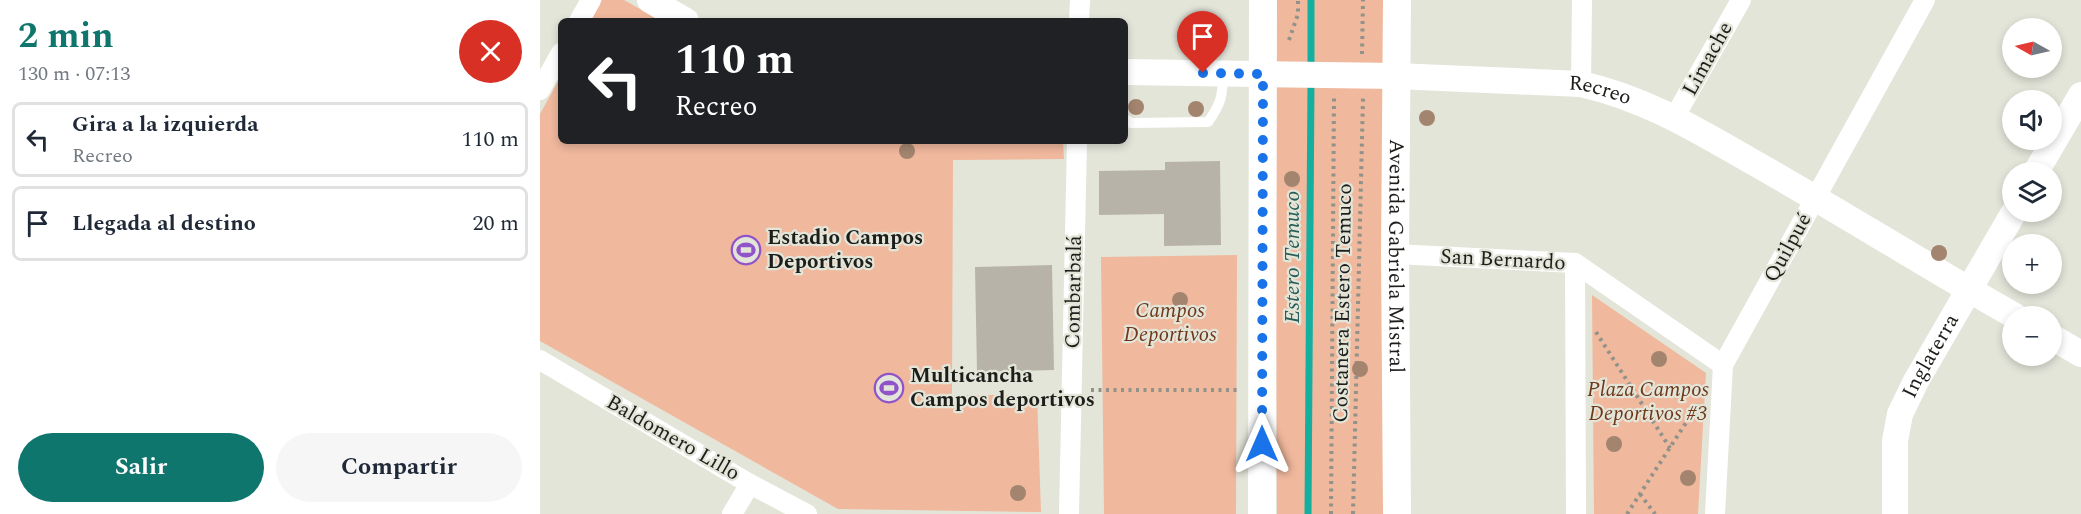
<!DOCTYPE html>
<html lang="es">
<head>
<meta charset="utf-8">
<style>
	:root { --surface:#fff; --page:#f6f6f7; --text:#1f2937; --muted:#747a83; --line:#e0e1e3; --accent:#0f766e }
	body { margin:0; font-family:Spectral,serif; background:var(--page); color:var(--text); height:100vh; display:flex; flex-direction:column; font-size:22px; white-space:nowrap }
	* { box-sizing:border-box; margin:0 }
	p { font-size:20px; color:var(--muted) }
	.icon { flex:none; width:33px; height:33px; fill:none; stroke:currentColor; stroke-width:2; stroke-linecap:round; stroke-linejoin:round }
	.map { position:relative; flex:1; overflow:hidden }
	.panel { display:flex; flex-direction:column; background:var(--surface); width:540px }
	.panel>* { flex:none }
	.banner { position:absolute; left:18px; top:18px; width:570px; height:126px; border-radius:9px; box-shadow:0 3px 9px #0003; background:#202124; color:#fff; overflow:hidden }
	.needle { width:39px; rotate:278deg }
	.tools { position:absolute; left:1462px; top:18px; display:grid; gap:12px }
	.tools a { display:grid; place-items:center; width:60px; height:60px; border-radius:50%; background:var(--surface); box-shadow:0 3px 9px #0003; font-size:30px }
	.pin { position:absolute; display:grid; place-items:center; width:51px; height:51px; color:#fff; margin:-62px -26px; border-radius:50% 50% 50% 0; rotate:-45deg; box-shadow:0 0 6px #0007 }
	.pin .icon { rotate:45deg }
	.me { position:absolute; width:66px; margin:-33px; rotate:0deg; stroke-linejoin:round; filter:drop-shadow(0 0 4px #0008) }
	.turn { display:flex; align-items:center; gap:21px; height:126px; padding:0 18px; font-size:27px }
	.turn .icon { width:78px; height:78px; stroke-width:2.5 }
	.turn b { display:block; font-size:42px; line-height:51px }
	.round { display:grid; place-items:center; flex:none; width:63px; height:63px; border-radius:32px; background:var(--page) }
	.summary { display:flex; align-items:center; justify-content:space-between; height:102px; padding:0 18px }
	h1 { font-size:36px; font-weight:700; line-height:45px; color:var(--accent) }
	.cta { display:flex; gap:12px; margin-top:auto; padding:12px 18px }
	.cta a { flex:1; height:69px; border-radius:36px; background:var(--accent); color:#fff; font-size:24px; font-weight:700; line-height:69px; text-align:center }
	.cta a+a { background:var(--page); color:var(--text) }
	ul { padding:0; list-style:none }
	li { display:flex; align-items:center; gap:18px; height:75px; margin:0 12px 9px; padding:0 6px; border:3px solid var(--line); border-radius:9px }
	li div { flex:1 }
	li b { display:block; font-size:22px }
	li em { font-style:normal }
	main { display:flex; flex:1; min-height:0 }
	.map>svg:first-child { display:block }
	.green { fill:#f0b89d }
	.lines { fill:none; stroke-linecap:round; stroke-linejoin:round }
	.stream { stroke:#14af9f; stroke-width:7 }
	.building { fill:#b8b3a9 }
	.path { stroke:#919289; stroke-width:4; stroke-dasharray:3 4.5; stroke-linecap:butt }
	.service { stroke:#fff; stroke-width:10 }
	.minor { stroke:#fff; stroke-width:20 }
	.tertiary { stroke:#fff; stroke-width:26 }
	.secondary { stroke:#fff; stroke-width:28 }
	.tree { fill:#a3856f }
	.route { stroke:#1a73e8; stroke-width:10; stroke-dasharray:0 18 }
	.labels { text-anchor:middle; dominant-baseline:central; stroke-width:4.5; stroke-linejoin:round; paint-order:stroke }
	.street-label { font-size:21px; fill:#1d1e1a; stroke:#e3e5d9 }
	.poi-label { font-size:21px; font-weight:bold; fill:#1d1e1a; stroke:#e3e5d9; text-anchor:start }
	.park-label { font-size:21px; font-style:italic; fill:#6e3719; stroke:#e3e5d9 }
	.water-label { font-size:22px; font-style:italic; fill:#275d56; stroke:#e3e5d9 }
</style>
</head>
<body>
<main>
<section class="panel">
<div class="summary"><div><h1>2 min</h1><p>130 m · 07:13</p></div><a class="round" style="background:#d93025;color:#fff"><svg class="icon" aria-label="close" viewBox="0 0 24 24"><path d="M6 6l12 12M18 6L6 18"/></svg></a></div>
<ul>
<li><svg class="icon" aria-label="left" viewBox="0 0 24 24"><path d="M17 20v-9H6M10 6l-5 5 5 5"/></svg><div><b>Gira a la izquierda</b><p>Recreo</p></div><em>110 m</em></li>
<li><svg class="icon" aria-label="arrive" viewBox="0 0 24 24"><path d="M6 21V4h12l-3 4 3 4H6"/></svg><div><b>Llegada al destino</b></div><em>20 m</em></li>
</ul>
<div class="cta"><a>Salir</a><a>Compartir</a></div>
</section>
<div class="map">
<svg width="1541" height="514" viewBox="0 0 1541 514">
	<rect width="100%" height="100%" fill="#e3e5d9"/>
	<g class="green">
		<path d="M 62,0 L 84,0 L 121,21 L 51,21 Z"/>
		<path d="M 736,0 L 847,0 L 846,514 L 737,514 L 735,120 Z"/>
		<path d="M 21,76 L 21,141 L 523,141 L 524,159 L 413,160 L 412,395 L 497,395 L 501,512 L 298,509 L 0,341 L 0,114 Z"/>
		<path d="M 697,255 L 696,514 L 564,514 L 561,257 Z"/>
		<path d="M 1052,295 L 1166,373 L 1158,514 L 1054,514 Z"/>
	</g>
	<g class="lines">
		<g class="stream">
			<path d="M 771,69 L 771,0"/>
			<path d="M 768,514 L 771,81"/>
		</g>
	</g>
	<g class="building">
		<path d="M 680,161 L 681,245 L 624,246 L 624,214 L 559,215 L 559,171 L 625,170 L 625,162 Z"/>
		<path d="M 512,265 L 514,370 L 437,372 L 435,267 Z"/>
	</g>
	<g class="lines">
		<g class="path">
			<path d="M 749,40 L 758,14 L 758,0"/>
			<path d="M 822,54 L 823,0"/>
			<path d="M 1056,332 L 1130,448"/>
			<path d="M 551,390 L 700,390"/>
			<path d="M 1100,494 L 1115,514"/>
			<path d="M 791,514 L 794,97"/>
			<path d="M 813,514 L 823,98"/>
			<path d="M 1087,514 L 1160,401"/>
		</g>
		<path class="service" d="M 585,119 L 591,123 L 668,122 C 681,104 683,95 683,73"/>
		<g class="minor">
			<path d="M 39,21 L 51,0"/>
			<path d="M 539,21 L 540,0"/>
			<path d="M 1041,84 L 1042,0"/>
			<path d="M 0,90 L 21,53"/>
			<path d="M 1134,118 L 1201,0"/>
			<path d="M 855,254 L 1035,263 L 1183,365"/>
			<path d="M 1035,263 L 1036,514"/>
			<path d="M 0,360 L 210,484 L 267,514"/>
			<path d="M 192,514 L 210,484"/>
			<path d="M 529,514 L 537,141"/>
			<path d="M 1175,514 L 1183,365 L 1385,0"/>
		</g>
		<g class="tertiary">
			<path d="M 110,0 L 146,21"/>
			<path id="s1" d="M 585,72 L 856,76 L 1041,84 C 1104,98 1155,129 1211,161 C 1300,211 1386,266 1475,316"/>
			<path d="M 1496,172 L 1541,95"/>
			<path d="M 1512,337 L 1541,354"/>
			<path id="s2" d="M 1355,514 L 1355,441 L 1360,414 L 1376,381 L 1474,212"/>
		</g>
		<g class="secondary">
			<path id="s3" d="M 857,0 L 855,254 L 857,514"/>
			<path d="M 722,514 L 723,0"/>
		</g>
	</g>
	<g class="tree">
		<circle cx="596" cy="107" r="8"/>
		<circle cx="656" cy="109" r="8"/>
		<circle cx="887" cy="118" r="8"/>
		<circle cx="367" cy="151" r="8"/>
		<circle cx="752" cy="179" r="8"/>
		<circle cx="1399" cy="253" r="8"/>
		<circle cx="640" cy="300" r="8"/>
		<circle cx="1119" cy="359" r="8"/>
		<circle cx="820" cy="369" r="8"/>
		<circle cx="1074" cy="444" r="8"/>
		<circle cx="1148" cy="478" r="8"/>
		<circle cx="478" cy="493" r="8"/>
	</g>
	<g class="lines">
		<path class="route" d="M 663,73 L 723,74 L 722,444"/>
	</g>
	<defs>
		<g id="stadium-ring" transform="scale(1.5)"><circle r="9.5" fill="#e3e5d9" stroke="#9053ca" stroke-width="1.5"/><path d="M0-5a6.5 5 0 1 0 0 10a6.5 5 0 1 0 0-10ZM-3.5-1.8h7v3.6h-7Z" fill="#9053ca"/></g>
	</defs>
	<g fill-rule="evenodd">
		<use href="#stadium-ring" x="206" y="250"/>
		<use href="#stadium-ring" x="349" y="388"/>
	</g>
	<g class="labels">
		<g class="street-label">
			<text transform="translate(1168 59) rotate(-61)">Limache</text>
			<text stroke="none"><textPath href="#s1" startOffset="476">Recreo</textPath></text>
			<text transform="translate(1248 248) rotate(-61)">Quilpué</text>
			<text stroke="none"><textPath href="#s3" startOffset="256">Avenida Gabriela Mistral</textPath></text>
			<text transform="translate(963 260) rotate(3)">San Bernardo</text>
			<text transform="translate(534 292) rotate(-89)">Combarbalá</text>
			<text transform="translate(803 303) rotate(-89)">Costanera Estero Temuco</text>
			<text stroke="none"><textPath href="#s2" startOffset="166">Inglaterra</textPath></text>
			<text transform="translate(133 438) rotate(30)">Baldomero Lillo</text>
		</g>
		<g class="poi-label">
			<text x="227" y="238">Estadio Campos<tspan x="227" dy="24">Deportivos</tspan></text>
			<text x="370" y="376">Multicancha<tspan x="370" dy="24">Campos deportivos</tspan></text>
		</g>
		<g class="park-label">
			<text x="630" y="311">Campos<tspan x="630" dy="24">Deportivos</tspan></text>
			<text x="1108" y="390">Plaza Campos<tspan x="1108" dy="24">Deportivos #3</tspan></text>
		</g>
		<g class="water-label">
			<text transform="translate(752 257) rotate(-90)">Estero Temuco</text>
		</g>
	</g>
</svg>
<div class="tools">
<a><svg class="needle" viewBox="-14 -14 28 28"><path d="M0-13l5 13h-10z" fill="#e53935"/><path d="M0 13l5-13h-10z" fill="#747a83"/></svg></a>
<a><svg class="icon" aria-label="sound" viewBox="0 0 24 24"><path d="M4 9h4l5-4v14l-5-4H4zM17 9q2 3 0 6"/></svg></a>
<a><svg class="icon" aria-label="layers" viewBox="0 0 24 24"><path d="M12 4l9 5-9 5-9-5zM3 14l9 5 9-5"/></svg></a>
<a>+</a>
<a>−</a>
</div>
<div class="pin" style="left:663px;top:73px;background:#d93025"><svg class="icon" aria-label="arrive" viewBox="0 0 24 24"><path d="M6 21V4h12l-3 4 3 4H6"/></svg></div>
<svg class="me" style="left:722px;top:444px" viewBox="-20 -20 40 40"><path d="M0-17L14 15 0 8-14 15z" fill="#1a73e8" stroke="#fff" stroke-width="4"/></svg>
<div class="banner">
<div class="turn"><svg class="icon" aria-label="left" viewBox="0 0 24 24"><path d="M17 20v-9H6M10 6l-5 5 5 5"/></svg><div><b>110 m</b>Recreo</div></div>
</div>
</div>
</main>
</body>
</html>
